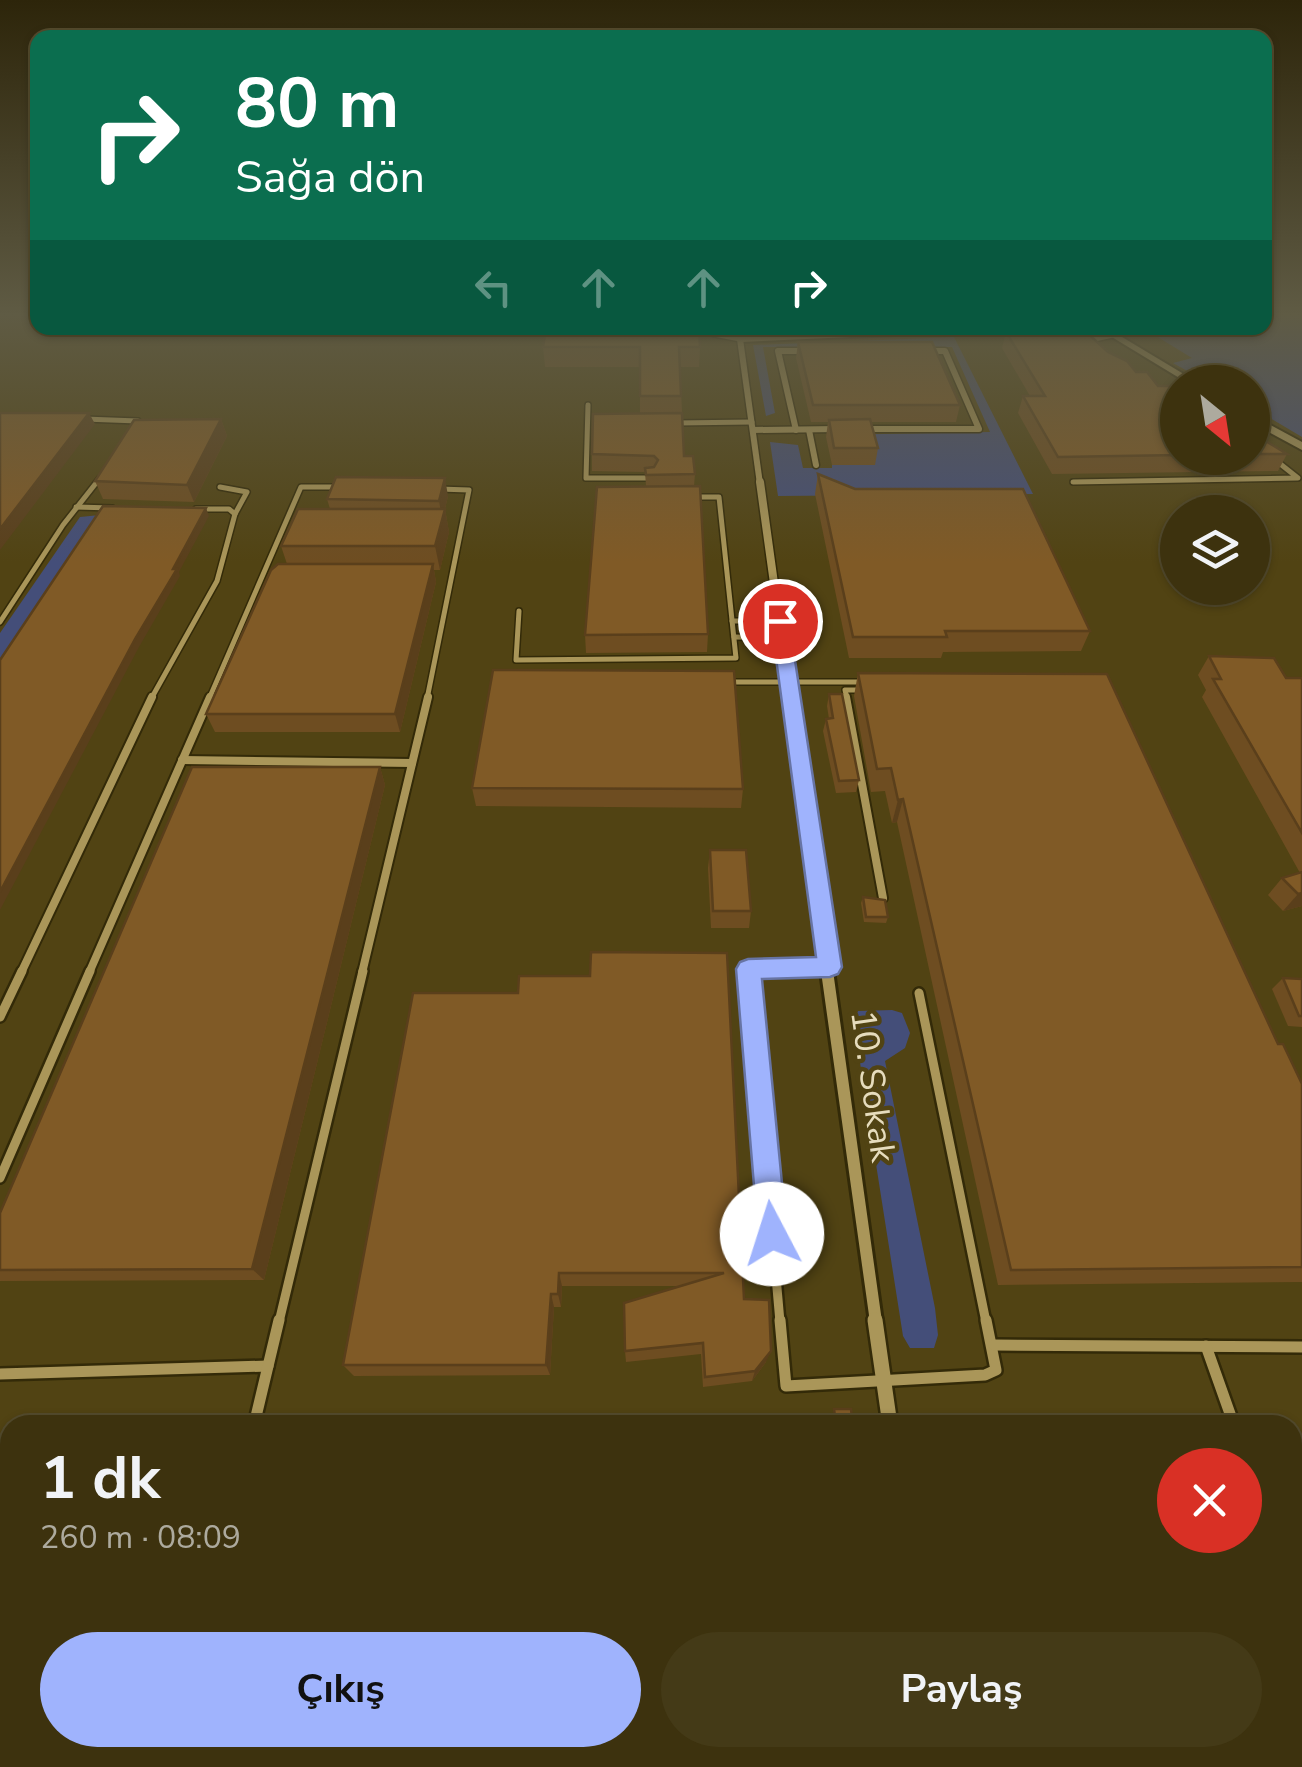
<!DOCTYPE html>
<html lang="tr">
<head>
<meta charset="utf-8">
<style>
	:root { --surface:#3d320e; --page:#443a17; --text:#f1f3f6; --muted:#adaa9e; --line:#564d2e; --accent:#9fb3fd }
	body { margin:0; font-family:"Nunito Sans",sans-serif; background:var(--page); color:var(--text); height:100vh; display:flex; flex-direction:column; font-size:38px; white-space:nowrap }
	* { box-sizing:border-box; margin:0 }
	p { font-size:32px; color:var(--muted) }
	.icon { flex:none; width:55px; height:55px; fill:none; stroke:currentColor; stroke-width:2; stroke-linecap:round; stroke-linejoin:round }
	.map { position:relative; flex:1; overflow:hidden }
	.panel { position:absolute; left:0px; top:1415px; width:1302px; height:352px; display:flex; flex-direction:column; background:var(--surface); border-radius:30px 30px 0 0; box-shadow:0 2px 8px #0004,0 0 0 2px var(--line) }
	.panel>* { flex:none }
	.banner { position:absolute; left:30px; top:30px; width:1242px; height:305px; border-radius:20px; box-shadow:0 2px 8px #0004,0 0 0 2px var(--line); background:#0b6e4f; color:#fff; overflow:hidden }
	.needle { width:65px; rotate:150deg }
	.fabs { position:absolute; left:1160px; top:365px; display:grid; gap:20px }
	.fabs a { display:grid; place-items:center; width:110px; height:110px; border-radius:50%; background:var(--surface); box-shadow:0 2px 8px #0004,0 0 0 2px var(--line); font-size:50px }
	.pin { position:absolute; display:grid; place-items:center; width:85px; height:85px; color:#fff; margin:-42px; border:5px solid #fff; border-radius:50%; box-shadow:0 2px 10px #0007 }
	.me { position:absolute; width:110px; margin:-55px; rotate:355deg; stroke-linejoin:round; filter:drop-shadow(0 0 8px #0008) }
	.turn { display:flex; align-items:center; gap:35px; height:210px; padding:0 40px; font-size:45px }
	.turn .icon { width:130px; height:130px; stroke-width:2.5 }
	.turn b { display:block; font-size:70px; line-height:85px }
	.lanes { display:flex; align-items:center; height:95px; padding:0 40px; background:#0003; justify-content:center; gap:50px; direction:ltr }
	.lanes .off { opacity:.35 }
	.round { display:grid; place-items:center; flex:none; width:105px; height:105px; border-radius:52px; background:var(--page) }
	.summary { display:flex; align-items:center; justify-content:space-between; height:170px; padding:0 40px }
	h1 { font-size:60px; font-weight:700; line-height:75px }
	.button { display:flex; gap:20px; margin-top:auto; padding:20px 40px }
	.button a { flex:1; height:115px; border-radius:60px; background:var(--accent); color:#111; font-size:40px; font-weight:700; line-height:115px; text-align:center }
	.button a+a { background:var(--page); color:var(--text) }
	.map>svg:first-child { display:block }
	.green { fill:#444e79 }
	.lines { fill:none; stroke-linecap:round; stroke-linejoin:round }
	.service-far3-casing { stroke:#332a08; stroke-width:8 }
	.service-far2-casing { stroke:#332a08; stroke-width:12 }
	.service-far1-casing { stroke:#332a08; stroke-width:14 }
	.service-casing { stroke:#332a08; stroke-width:16 }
	.minor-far4-casing { stroke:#332a08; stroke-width:9 }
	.minor-far3-casing { stroke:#332a08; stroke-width:11 }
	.minor-far2-casing { stroke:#332a08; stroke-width:15 }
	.minor-far1-casing { stroke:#332a08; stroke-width:18 }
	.minor-casing { stroke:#332a08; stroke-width:20 }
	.tertiary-casing { stroke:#332a08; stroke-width:4 }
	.service-far3 { stroke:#aa9659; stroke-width:5 }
	.service-far2 { stroke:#aa9659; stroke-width:8 }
	.service-far1 { stroke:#aa9659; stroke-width:9 }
	.service { stroke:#aa9659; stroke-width:11 }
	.minor-far4 { stroke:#aa9659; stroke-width:6 }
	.minor-far3 { stroke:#aa9659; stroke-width:8 }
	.minor-far2 { stroke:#aa9659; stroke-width:10 }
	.minor-far1 { stroke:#aa9659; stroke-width:12 }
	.minor { stroke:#aa9659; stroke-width:15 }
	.tertiary { fill:#aa9659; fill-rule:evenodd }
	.wall { fill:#6e4d21 }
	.shaded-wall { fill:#5a3f1b }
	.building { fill:#805a26; stroke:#5a3f1b; stroke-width:2.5 }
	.route { fill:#9fb3fd; stroke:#6774a4; stroke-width:2.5 }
	.labels { text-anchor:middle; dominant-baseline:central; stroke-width:9; stroke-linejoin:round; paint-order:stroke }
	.street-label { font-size:35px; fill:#e6dcbd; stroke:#514313 }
</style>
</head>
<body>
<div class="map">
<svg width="1302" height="1767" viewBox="0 0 1302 1767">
	<rect width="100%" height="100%" fill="#514313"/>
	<g class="green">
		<path d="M 1265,315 L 1302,315 L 1302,437 L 1253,408 L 1252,382 L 1207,382 L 1173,363 L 1192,358 L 1143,328 L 1265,328 Z"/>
		<path d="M 954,337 L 1033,494 L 778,496 L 770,442 L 798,445 L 803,468 L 832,468 L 832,465 L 874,464 L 869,444 L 828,444 L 829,435 L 990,432 L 952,347 L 763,347 L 775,413 L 766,416 L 753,345 Z"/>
		<path d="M 100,515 L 0,665 L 0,633 L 80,517 Z"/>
		<path d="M 892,1010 L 902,1013 L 910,1033 L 905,1048 L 885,1061 L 935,1308 L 938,1335 L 934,1348 L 910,1348 L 903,1336 L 854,1024 L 858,1011 Z"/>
	</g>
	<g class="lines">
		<g class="service-far3-casing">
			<g id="service-far3">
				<path d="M 708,328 L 714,334 L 740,339"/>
				<path d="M 1085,341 L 1113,335"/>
				<path d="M 588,405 L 586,478 L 652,478"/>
				<path d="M 84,419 L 138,421 L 139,428"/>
				<path d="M 676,423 L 752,422"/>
				<path d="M 1073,482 L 1298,478 L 1274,459"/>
				<path d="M 76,507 L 112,508"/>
				<path d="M 196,509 L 229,509 L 235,514"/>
				<path d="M 519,611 L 516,660 L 736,658 L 719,497 L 694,497"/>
				<path d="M 732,621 L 780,621"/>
				<path d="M 0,622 L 63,525 L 100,478"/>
				<path d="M 734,637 L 783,638"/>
				<path d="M 725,682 L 866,682"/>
				<path d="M 151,699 L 217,581 L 235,514 L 247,492 L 220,487"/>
				<path d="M 209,699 L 301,487 L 340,487"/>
				<path d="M 427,699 L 469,490 L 439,489"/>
				<path d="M 847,699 L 845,690 L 864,690"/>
			</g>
		</g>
		<g class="service-far2-casing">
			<g id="service-far2">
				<path d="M 846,697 L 883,898"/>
				<path d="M 182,760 L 412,763"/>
				<path d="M 21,973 L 152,697"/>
				<path d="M 89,973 L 210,697"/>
				<path d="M 362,973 L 428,697"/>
				<path d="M 749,973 L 749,969 L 829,967"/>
			</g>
		</g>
		<g class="service-far1-casing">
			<g id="service-far1">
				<path d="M 749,971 L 780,1322"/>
				<path d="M 919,993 L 986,1322"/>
				<path d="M 0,1017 L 22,971"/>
				<path d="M 0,1178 L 90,971"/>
				<path d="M 279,1322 L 363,971"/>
			</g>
		</g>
		<g class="service-casing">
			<g id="service">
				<path d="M 780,1320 L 786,1386 L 985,1375 L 996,1370 L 986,1320"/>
				<path d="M 994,1345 L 1302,1347"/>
				<path d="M 1206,1346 L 1234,1425"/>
				<path d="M 0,1374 L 268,1366"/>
				<path d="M 254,1425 L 279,1320"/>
				<path d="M 1292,1550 L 1302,1573"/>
				<path d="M 1292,1663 L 1302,1663"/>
				<path d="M 0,1722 L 10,1722"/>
				<path d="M 915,1758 L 928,1767"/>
				<path d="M 933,1758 L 934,1767"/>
				<path d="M 305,1767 L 306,1758"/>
				<path d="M 638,1767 L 639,1758"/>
				<path d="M 729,1767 L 731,1758"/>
			</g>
		</g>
		<g class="minor-far4-casing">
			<g id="minor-far4">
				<path d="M 740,339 L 760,484"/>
				<path d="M 859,429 L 979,429 L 945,351 L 927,351"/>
				<path d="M 753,430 L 837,429"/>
				<path d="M 796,430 L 778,351 L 810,351"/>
				<path d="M 809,430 L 816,465"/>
			</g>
		</g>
		<g class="minor-far3-casing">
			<path id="minor-far3" d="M 760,482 L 790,699"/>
		</g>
		<g class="minor-far2-casing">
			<path id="minor-far2" d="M 789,697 L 828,973"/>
		</g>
		<g class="minor-far1-casing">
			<path id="minor-far1" d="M 827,971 L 876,1322"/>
		</g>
		<g class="minor-casing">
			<g id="minor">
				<path d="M 875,1320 L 890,1425"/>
				<path d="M 1292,1518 L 1302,1518"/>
				<path d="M 0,1525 L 10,1525"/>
			</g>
		</g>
		<g class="tertiary-casing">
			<g id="tertiary">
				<path d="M 932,328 L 987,328 L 982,331 L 740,342 L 735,339 L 740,336 Z"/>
				<path d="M 1097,328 L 1107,328 L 1197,382 L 1186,382 Z"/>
				<path d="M 1252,415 L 1302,442 L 1302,450 L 1252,423 Z"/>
			</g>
		</g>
		<use href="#service-far3" class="service-far3"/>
		<use href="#service-far2" class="service-far2"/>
		<use href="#service-far1" class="service-far1"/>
		<use href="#service" class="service"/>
		<use href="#minor-far4" class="minor-far4"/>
		<use href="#minor-far3" class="minor-far3"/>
		<use href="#minor-far2" class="minor-far2"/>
		<use href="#minor-far1" class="minor-far1"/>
		<use href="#minor" class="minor"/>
		<use href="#tertiary" class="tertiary"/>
	</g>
	<g class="wall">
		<path d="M 1006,332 L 1108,352 L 1136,372 L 1158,386 L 1178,395 L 1178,458 L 1252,458 L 1252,430 L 1264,440 L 1287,454 L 1278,471 L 1052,474 L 1018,413 L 1023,396 L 1030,396 L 1002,348 Z"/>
		<path d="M 798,342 L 960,405 L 956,422 L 871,422 L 878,448 L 875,465 L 832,465 L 826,437 L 828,422 L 811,422 L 796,358 Z"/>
		<path d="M 543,347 L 700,347 L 699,367 L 680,367 L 684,456 L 695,474 L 694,486 L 708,634 L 707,652 L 586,653 L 585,635 L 646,486 L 645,472 L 592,471 L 592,454 L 640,413 L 640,367 L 545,367 Z"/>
		<path d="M 221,419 L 227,436 L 194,502 L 103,499 L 95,481 Z"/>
		<path d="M 818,474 L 1090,631 L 1081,651 L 943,652 L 941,658 L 849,658 L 815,494 Z"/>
		<path d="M 448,496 L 445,509 L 449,532 L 440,570 L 434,570 L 436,582 L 400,732 L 215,732 L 206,714 L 287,564 L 281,546 L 330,509 L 327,499 Z"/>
		<path d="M 1209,656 L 1286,678 L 1302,678 L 1302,906 L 1283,911 L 1268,895 L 1282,878 L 1300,873 L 1202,697 L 1206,690 L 1198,675 Z"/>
		<path d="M 858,673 L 1278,1044 L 1302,1084 L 1302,1282 L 998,1285 L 897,822 L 892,823 L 885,791 L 871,792 L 854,696 Z"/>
		<path d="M 829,694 L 859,780 L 856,792 L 836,793 L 823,731 L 826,719 L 829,719 L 827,706 Z"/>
		<path d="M 380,767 L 385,785 L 264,1280 L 0,1281 L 0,1213 Z"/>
		<path d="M 472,788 L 743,789 L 741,808 L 476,806 Z"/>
		<path d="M 710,850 L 751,911 L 749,928 L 711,928 L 708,868 Z"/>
		<path d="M 863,897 L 888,917 L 886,923 L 864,922 L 861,903 Z"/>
		<path d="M 1283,978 L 1302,979 L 1302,1027 L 1288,1026 L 1272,989 Z"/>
		<path d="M 518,993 L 744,1299 L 766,1362 L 752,1381 L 703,1387 L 701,1354 L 626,1362 L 625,1351 L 681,1286 L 562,1286 L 561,1307 L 554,1307 L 550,1375 L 354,1376 L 343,1365 Z"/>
		<path d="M 1066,1758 L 1108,1758 L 1110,1767 L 1068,1767 Z"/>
	</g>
	<g class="shaded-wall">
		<path d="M 89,413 L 95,424 L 0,550 L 0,529 Z"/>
		<path d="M 221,419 L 227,436 L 194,502 L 187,485 Z"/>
		<path d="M 445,478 L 448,496 L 445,509 L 449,532 L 440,570 L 435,546 L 442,518 L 439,501 Z"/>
		<path d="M 206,508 L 209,516 L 179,572 L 180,576 L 139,647 L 0,910 L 0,892 Z"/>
		<path d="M 433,564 L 436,582 L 400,732 L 395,714 Z"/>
		<path d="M 380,767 L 385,785 L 264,1280 L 252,1269 Z"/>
		<path d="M 903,799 L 897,822 L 892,823 L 898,800 Z"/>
		<path d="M 1302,893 L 1302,906 L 1283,911 L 1298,894 Z"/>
		<path d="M 559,1273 L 562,1286 L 561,1307 L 558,1294 Z"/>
		<path d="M 551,1294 L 554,1307 L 550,1375 L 546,1365 Z"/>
		<path d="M 771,1351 L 766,1362 L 752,1381 L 755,1371 Z"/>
	</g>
	<g class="building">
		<path d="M 546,328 L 699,328 L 700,347 L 679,347 L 681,396 L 640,396 L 640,347 L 543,347 Z"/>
		<path d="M 1085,331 L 1108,352 L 1127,361 L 1136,372 L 1147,372 L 1158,386 L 1169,386 L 1178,395 L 1178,455 L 1058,457 L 1023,396 L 1045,396 L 1006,332 Z"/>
		<path d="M 798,342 L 932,342 L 960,405 L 813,405 Z"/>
		<path d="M 0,413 L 89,413 L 0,529 Z"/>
		<path d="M 682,413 L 684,456 L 693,456 L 695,474 L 646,475 L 645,468 L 654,467 L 658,460 L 654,456 L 592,454 L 593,414 Z"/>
		<path d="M 221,419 L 187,485 L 95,481 L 134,420 Z"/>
		<path d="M 870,419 L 878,448 L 834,448 L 829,420 Z"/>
		<path d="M 1252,430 L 1264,440 L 1287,454 L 1252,454 Z"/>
		<path d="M 818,474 L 855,489 L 1023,489 L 1090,631 L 945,631 L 947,637 L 853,637 Z"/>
		<path d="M 336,477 L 445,478 L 439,501 L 327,499 Z"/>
		<path d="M 700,486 L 708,634 L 585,635 L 597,487 Z"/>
		<path d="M 103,506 L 206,508 L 173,569 L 177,569 L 135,639 L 0,892 L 0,660 Z"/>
		<path d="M 298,509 L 445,509 L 435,546 L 281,546 Z"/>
		<path d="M 278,564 L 433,564 L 395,714 L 206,714 L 271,570 Z"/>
		<path d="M 1209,656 L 1274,658 L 1286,678 L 1302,678 L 1302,833 L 1213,679 L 1221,679 Z"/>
		<path d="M 493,670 L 734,671 L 743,789 L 472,788 Z"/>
		<path d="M 858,673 L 1107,674 L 1278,1044 L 1283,1044 L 1302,1084 L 1302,1267 L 1011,1270 L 903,799 L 898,800 L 891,768 L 877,769 Z"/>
		<path d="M 829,694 L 842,694 L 859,780 L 839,781 L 826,719 L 833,718 Z"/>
		<path d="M 192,767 L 380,767 L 252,1269 L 0,1270 L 0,1213 Z"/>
		<path d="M 710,850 L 746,850 L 751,911 L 713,911 Z"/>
		<path d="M 1302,872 L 1302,893 L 1298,894 L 1282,878 Z"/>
		<path d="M 863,897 L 885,900 L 888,917 L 866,917 Z"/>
		<path d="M 591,952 L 727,953 L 744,1299 L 769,1300 L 771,1351 L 755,1371 L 705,1377 L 703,1343 L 625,1351 L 624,1303 L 724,1273 L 559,1273 L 558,1294 L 551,1294 L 546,1365 L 343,1365 L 413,993 L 518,993 L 519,976 L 590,976 Z"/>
		<path d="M 1283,978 L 1302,979 L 1302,1016 L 1299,1016 Z"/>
		<path d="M 834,1409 L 851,1409 L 853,1425 L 836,1425 Z"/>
		<path d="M 1077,1758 L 1108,1758 L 1110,1767 L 1079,1767 Z"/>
	</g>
	<linearGradient id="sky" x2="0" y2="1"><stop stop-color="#2d250a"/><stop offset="0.56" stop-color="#5f5b44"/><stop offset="1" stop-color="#5f5b44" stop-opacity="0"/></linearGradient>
	<rect width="1302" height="562" fill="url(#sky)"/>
	<path class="route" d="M 780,615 L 789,621 L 842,967 L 838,974 L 830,977 L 762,979 L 787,1234 L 783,1245 L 772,1249 L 762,1245 L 758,1234 L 736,969 L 740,962 L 748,959 L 816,957 L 771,621 Z"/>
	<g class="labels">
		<g class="street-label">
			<text transform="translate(873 1086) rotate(82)">10. Sokak</text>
		</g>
	</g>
</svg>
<div class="fabs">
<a><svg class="needle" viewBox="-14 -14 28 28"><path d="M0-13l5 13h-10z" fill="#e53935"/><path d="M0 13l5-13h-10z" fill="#adaa9e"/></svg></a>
<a><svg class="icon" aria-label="layers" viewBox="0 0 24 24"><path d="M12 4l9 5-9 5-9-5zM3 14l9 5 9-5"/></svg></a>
</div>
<div class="pin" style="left:780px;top:621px;background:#d93025"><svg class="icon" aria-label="arrive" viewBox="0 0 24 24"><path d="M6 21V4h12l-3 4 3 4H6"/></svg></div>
<svg class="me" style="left:772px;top:1234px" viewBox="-20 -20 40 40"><circle r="19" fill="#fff"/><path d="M0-13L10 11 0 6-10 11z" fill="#9fb3fd"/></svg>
<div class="banner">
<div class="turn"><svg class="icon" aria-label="right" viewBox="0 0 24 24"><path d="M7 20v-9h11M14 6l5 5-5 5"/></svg><div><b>80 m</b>Sağa dön</div></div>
<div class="lanes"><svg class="icon off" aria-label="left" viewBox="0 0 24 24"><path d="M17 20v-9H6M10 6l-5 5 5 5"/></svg><svg class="icon off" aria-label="ahead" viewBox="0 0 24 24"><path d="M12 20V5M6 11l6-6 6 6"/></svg><svg class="icon off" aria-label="ahead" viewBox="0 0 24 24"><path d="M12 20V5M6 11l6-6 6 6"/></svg><svg class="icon" aria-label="right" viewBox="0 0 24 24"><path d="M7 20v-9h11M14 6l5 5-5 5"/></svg></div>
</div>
<section class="panel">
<div class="summary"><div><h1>1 dk</h1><p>260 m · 08:09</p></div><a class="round" style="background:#d93025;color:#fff"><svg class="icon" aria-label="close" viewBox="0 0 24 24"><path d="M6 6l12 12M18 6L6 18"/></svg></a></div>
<div class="button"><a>Çıkış</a><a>Paylaş</a></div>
</section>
</div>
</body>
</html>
